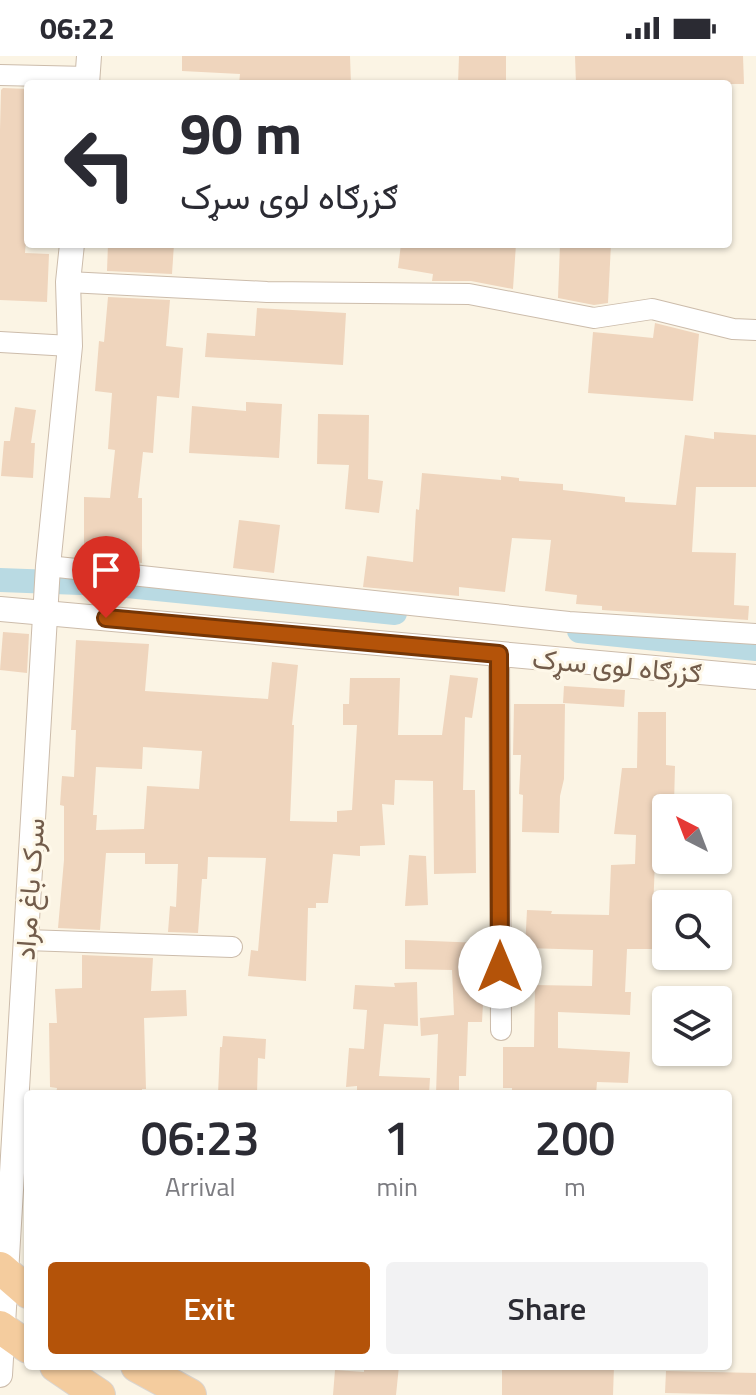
<!DOCTYPE html>
<html lang="en">
<head>
<meta charset="utf-8">
<style>
	:root { --surface:#fff; --page:#f2f2f3; --text:#2b2b33; --muted:#7c7c81; --accent:#b45309 }
	body { margin:0; font-family:"Titillium Web",Vazirmatn,sans-serif; background:var(--page); color:var(--text); height:100vh; display:flex; flex-direction:column; font-size:30px; white-space:nowrap }
	* { box-sizing:border-box; margin:0 }
	p { font-size:26px; color:var(--muted) }
	.icon { flex:none; width:44px; height:44px; fill:none; stroke:currentColor; stroke-width:2; stroke-linecap:round; stroke-linejoin:round }
	.map { position:relative; flex:1; overflow:hidden }
	.drawer { position:absolute; left:24px; top:1034px; width:708px; height:280px; display:flex; flex-direction:column; background:var(--surface); border-radius:8px; box-shadow:0 2px 6px #0004 }
	.drawer>* { flex:none }
	.banner { position:absolute; left:24px; top:24px; width:708px; height:168px; border-radius:8px; box-shadow:0 2px 6px #0004; background:#fff; color:var(--text); overflow:hidden }
	.needle { width:52px; rotate:318deg }
	.tools { position:absolute; left:652px; top:738px; display:grid; gap:16px }
	.tools a { display:grid; place-items:center; width:80px; height:80px; border-radius:8px; background:var(--surface); box-shadow:0 2px 6px #0004; font-size:40px }
	.pin { position:absolute; display:grid; place-items:center; width:68px; height:68px; color:#fff; margin:-82px -34px; border-radius:50% 50% 50% 0; rotate:-45deg; box-shadow:0 0 8px #0007 }
	.pin .icon { rotate:45deg }
	.me { position:absolute; width:88px; margin:-44px; rotate:0deg; stroke-linejoin:round; filter:drop-shadow(0 0 6px #0008) }
	.turn { display:flex; align-items:center; gap:28px; height:168px; padding:0 24px; font-size:36px }
	.turn .icon { width:104px; height:104px; stroke-width:2.5 }
	.turn b { display:block; font-size:56px; line-height:68px }
	.eta { display:flex; justify-content:space-evenly; align-items:center; height:136px; text-align:center }
	.eta b { font-size:48px; font-weight:600; line-height:56px }
	.cta { display:flex; gap:16px; margin-top:auto; padding:16px 24px }
	.cta a { flex:1; height:92px; border-radius:8px; background:var(--accent); color:#fff; font-size:32px; font-weight:600; line-height:92px; text-align:center }
	.cta a+a { background:var(--page); color:var(--text) }
	.status { display:flex; justify-content:space-between; align-items:center; height:56px; padding:0 40px; background:var(--surface); direction:ltr }
	.status svg { height:22px; fill:currentColor }
	.map>svg:first-child { display:block }
	.lines { fill:none; stroke-linecap:round; stroke-linejoin:round }
	.canal { stroke:#b9dae3; stroke-width:24 }
	.building { fill:#efd5bd; fill-rule:evenodd }
	.minor-casing { stroke:#ccbcab; stroke-width:22 }
	.tertiary-casing { stroke:#ccbcab; stroke-width:26 }
	.trunk-casing { stroke:#dad5d0; stroke-width:34 }
	.minor { stroke:#fff; stroke-width:20 }
	.tertiary { stroke:#fff; stroke-width:24 }
	.trunk { stroke:#f4cc9e; stroke-width:32 }
	.route-casing { stroke:#753606; stroke-width:20 }
	.route { stroke:#b45309; stroke-width:14 }
	.labels { text-anchor:middle; dominant-baseline:central; stroke-width:6; stroke-linejoin:round; paint-order:stroke }
	.street-label { font-size:28px; fill:#725c4b; stroke:#fef8e9 }
</style>
</head>
<body>
<div class="status"><b>06:22</b><svg viewBox="0 0 49 12"><path d="M0 12V9h3v3zM5 12V6h3v6zM10 12V3h3v9zM15 12V0h3v12zM26 1h20v11H26zM47 4h2v5h-2z"/></svg></div>
<div class="map">
<svg width="756" height="1339" viewBox="0 0 756 1339">
	<rect width="100%" height="100%" fill="#fbf4e4"/>
	<g class="lines">
		<g class="canal">
			<path d="M 0,524 L 107,528 L 395,557"/>
			<path d="M 579,575 L 756,593"/>
		</g>
	</g>
	<g class="building">
		<path d="M 182,0 L 350,0 L 351,28 L 239,28 L 240,18 L 182,15 Z"/>
		<path d="M 459,0 L 506,0 L 506,28 L 458,28 Z"/>
		<path d="M 575,0 L 743,0 L 744,28 L 576,28 Z"/>
		<path d="M 3,32 L 28,33 L 28,158 L 25,197 L 49,198 L 47,246 L 0,244 L 0,74 L 1,34 Z"/>
		<path d="M 108,188 L 174,188 L 172,218 L 107,215 Z"/>
		<path d="M 401,188 L 435,192 L 435,188 L 516,188 L 513,233 L 471,225 L 432,225 L 433,218 L 398,212 Z"/>
		<path d="M 560,188 L 611,188 L 608,247 L 594,249 L 558,242 Z"/>
		<path d="M 108,241 L 170,244 L 166,290 L 183,292 L 179,342 L 157,340 L 153,397 L 143,396 L 138,442 L 142,442 L 142,507 L 84,501 L 84,441 L 110,442 L 115,394 L 108,393 L 112,337 L 95,335 L 99,285 L 104,286 Z"/>
		<path d="M 257,252 L 346,257 L 343,309 L 205,301 L 207,277 L 255,280 Z"/>
		<path d="M 655,267 L 699,278 L 693,345 L 588,337 L 593,276 L 653,282 Z"/>
		<path d="M 246,346 L 282,348 L 279,402 L 189,397 L 192,350 L 246,355 Z"/>
		<path d="M 15,351 L 36,354 L 31,387 L 35,387 L 33,422 L 1,420 L 4,385 L 10,385 Z"/>
		<path d="M 318,358 L 369,359 L 368,423 L 383,425 L 379,457 L 345,453 L 349,409 L 317,408 Z"/>
		<path d="M 714,376 L 756,379 L 756,431 L 696,431 L 692,496 L 736,497 L 734,549 L 749,550 L 748,564 L 602,554 L 602,550 L 576,548 L 577,539 L 545,535 L 551,484 L 512,482 L 505,536 L 459,531 L 459,540 L 363,531 L 367,500 L 413,506 L 416,453 L 419,454 L 422,417 L 501,424 L 501,420 L 519,422 L 519,425 L 563,428 L 563,434 L 625,441 L 625,446 L 676,449 L 685,379 L 714,383 Z"/>
		<path d="M 239,464 L 280,469 L 274,517 L 233,512 Z"/>
		<path d="M 3,576 L 29,578 L 27,617 L 0,614 Z"/>
		<path d="M 76,584 L 149,588 L 145,635 L 268,643 L 272,606 L 298,609 L 292,669 L 294,669 L 290,765 L 337,766 L 337,755 L 352,754 L 357,669 L 343,669 L 343,648 L 349,648 L 350,622 L 400,622 L 398,679 L 442,679 L 450,619 L 478,622 L 472,662 L 465,661 L 463,734 L 475,734 L 476,817 L 434,818 L 433,725 L 395,724 L 394,749 L 382,748 L 385,789 L 360,790 L 360,800 L 333,798 L 328,847 L 316,847 L 316,852 L 308,852 L 306,925 L 248,920 L 251,894 L 258,895 L 266,802 L 208,801 L 207,823 L 202,823 L 198,877 L 168,876 L 170,850 L 176,851 L 178,808 L 145,808 L 145,797 L 106,797 L 100,874 L 58,872 L 64,804 L 64,750 L 60,749 L 62,720 L 74,721 L 76,674 L 71,674 ZM 143,691 L 202,695 L 199,733 L 147,730 L 144,773 L 96,774 L 97,759 L 93,759 L 96,711 L 142,713 Z"/>
		<path d="M 564,630 L 625,634 L 624,651 L 563,647 Z"/>
		<path d="M 514,648 L 565,648 L 564,723 L 560,740 L 559,777 L 522,776 L 523,739 L 519,738 L 521,699 L 513,699 Z"/>
		<path d="M 638,656 L 666,656 L 666,709 L 675,710 L 674,749 L 666,748 L 666,804 L 655,804 L 653,856 L 660,856 L 660,893 L 627,893 L 625,936 L 631,936 L 630,959 L 558,956 L 558,992 L 630,996 L 628,1027 L 597,1026 L 596,1038 L 512,1038 L 512,1032 L 503,1032 L 503,991 L 534,991 L 535,929 L 592,930 L 593,894 L 525,892 L 527,854 L 552,855 L 551,858 L 609,859 L 611,809 L 635,808 L 636,779 L 614,778 L 622,712 L 637,712 Z"/>
		<path d="M 409,799 L 426,800 L 428,849 L 405,850 Z"/>
		<path d="M 405,884 L 483,887 L 483,916 L 488,916 L 488,947 L 483,947 L 482,966 L 468,966 L 466,1020 L 459,1020 L 459,1038 L 436,1038 L 438,978 L 421,980 L 420,962 L 454,959 L 452,914 L 405,913 Z"/>
		<path d="M 82,899 L 153,902 L 151,935 L 186,934 L 187,960 L 144,962 L 146,1033 L 142,1033 L 142,1038 L 56,1038 L 57,1032 L 50,1031 L 49,967 L 57,967 L 55,933 L 82,932 Z"/>
		<path d="M 417,926 L 418,970 L 384,968 L 379,1020 L 430,1022 L 429,1038 L 357,1038 L 357,1030 L 346,1031 L 349,992 L 364,993 L 367,954 L 353,953 L 355,929 L 395,931 L 394,927 Z"/>
		<path d="M 223,980 L 266,983 L 265,1003 L 258,1002 L 257,1038 L 218,1038 L 220,991 L 222,991 Z"/>
		<path d="M 364,1310 L 399,1310 L 396,1339 L 333,1339 L 335,1314 L 364,1316 Z"/>
		<path d="M 502,1310 L 614,1310 L 613,1339 L 502,1339 Z"/>
		<path d="M 666,1315 L 756,1317 L 756,1339 L 665,1337 Z"/>
	</g>
	<g class="lines">
		<g class="minor-casing">
			<g id="minor">
				<path d="M 0,19 L 88,21"/>
				<path d="M 68,226 L 267,236 L 469,238 L 594,262 L 652,253 L 733,273 L 756,274"/>
				<path d="M 0,286 L 70,290"/>
				<path d="M 48,510 L 569,566 L 756,578"/>
				<path d="M 499,598 L 501,974"/>
				<path d="M 26,884 L 232,891"/>
			</g>
		</g>
		<g class="tertiary-casing">
			<g id="tertiary">
				<path d="M 87,28 L 89,0"/>
				<path d="M 0,553 L 756,621"/>
				<path d="M 0,1319 L 48,510 L 70,290 L 68,226 L 72,188"/>
			</g>
		</g>
		<g class="trunk-casing">
			<g id="trunk">
				<path d="M 0,1212 L 28,1236"/>
				<path d="M 0,1271 L 28,1291"/>
				<path d="M 56,1310 L 99,1339"/>
				<path d="M 137,1310 L 190,1339"/>
			</g>
		</g>
		<use href="#minor" class="minor"/>
		<use href="#tertiary" class="tertiary"/>
		<use href="#trunk" class="trunk"/>
	</g>
	<g class="lines">
		<g class="route-casing">
			<path id="route" d="M 106,562 L 499,598 L 500,911"/>
		</g>
		<use href="#route" class="route"/>
	</g>
	<g class="labels">
		<g class="street-label">
			<text transform="translate(617 609) rotate(5)">ګزرګاه لوی سړک</text>
			<text transform="translate(29 833) rotate(-86)">سرک باغ مراد</text>
		</g>
	</g>
</svg>
<div class="tools">
<a><svg class="needle" viewBox="-14 -14 28 28"><path d="M0-13l5 13h-10z" fill="#e53935"/><path d="M0 13l5-13h-10z" fill="#7c7c81"/></svg></a>
<a><svg class="icon" aria-label="search" viewBox="0 0 24 24"><circle cx="10" cy="10" r="6"/><path d="M15 15l6 6"/></svg></a>
<a><svg class="icon" aria-label="layers" viewBox="0 0 24 24"><path d="M12 4l9 5-9 5-9-5zM3 14l9 5 9-5"/></svg></a>
</div>
<div class="pin" style="left:106px;top:562px;background:#d93025"><svg class="icon" aria-label="arrive" viewBox="0 0 24 24"><path d="M6 21V4h12l-3 4 3 4H6"/></svg></div>
<svg class="me" style="left:500px;top:911px" viewBox="-20 -20 40 40"><circle r="19" fill="#fff"/><path d="M0-13L10 11 0 6-10 11z" fill="#b45309"/></svg>
<div class="banner">
<div class="turn"><svg class="icon" aria-label="left" viewBox="0 0 24 24"><path d="M17 20v-9H6M10 6l-5 5 5 5"/></svg><div><b>90 m</b>ګزرګاه لوی سړک</div></div>
</div>
<section class="drawer">
<div class="eta">
<div><b>06:23</b><p>Arrival</p></div>
<div><b>1</b><p>min</p></div>
<div><b>200</b><p>m</p></div>
</div>
<div class="cta"><a>Exit</a><a>Share</a></div>
</section>
</div>
</body>
</html>
